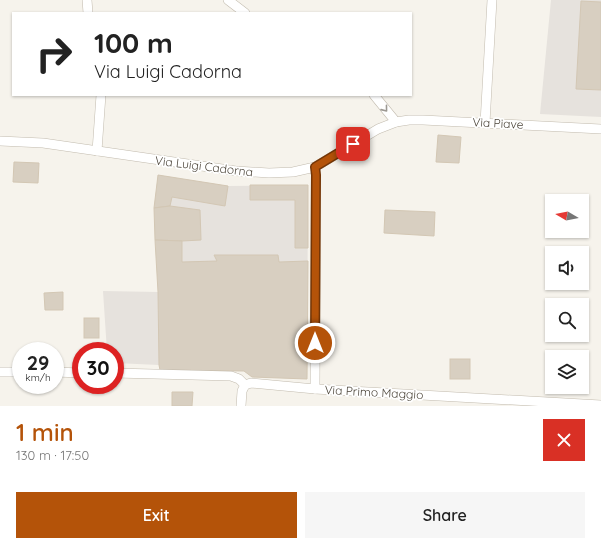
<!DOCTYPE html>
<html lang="en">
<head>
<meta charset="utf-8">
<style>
	:root { --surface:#fff; --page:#f6f6f6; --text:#222; --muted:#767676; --accent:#b45309 }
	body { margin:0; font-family:Quicksand,sans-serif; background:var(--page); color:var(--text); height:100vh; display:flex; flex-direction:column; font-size:15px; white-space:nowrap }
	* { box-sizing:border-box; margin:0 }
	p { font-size:13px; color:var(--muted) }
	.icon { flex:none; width:22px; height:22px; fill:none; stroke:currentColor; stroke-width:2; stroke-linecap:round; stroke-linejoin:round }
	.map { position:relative; height:406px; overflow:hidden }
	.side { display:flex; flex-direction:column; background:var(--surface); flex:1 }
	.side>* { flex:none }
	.banner { position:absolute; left:12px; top:12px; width:400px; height:84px; border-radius:0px; box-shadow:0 1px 3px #0004; background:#fff; color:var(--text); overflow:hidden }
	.needle { width:26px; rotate:280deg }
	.fabs { position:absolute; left:545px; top:194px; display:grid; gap:8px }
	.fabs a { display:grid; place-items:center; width:44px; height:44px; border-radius:0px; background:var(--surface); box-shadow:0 1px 3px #0004; font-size:20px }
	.speed { position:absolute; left:12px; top:342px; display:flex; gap:8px; font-size:20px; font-weight:700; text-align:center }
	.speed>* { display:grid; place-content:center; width:52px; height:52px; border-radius:50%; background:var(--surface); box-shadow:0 1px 3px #0004; line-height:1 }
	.speed small { font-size:10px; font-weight:400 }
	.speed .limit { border:6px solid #d22; background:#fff; color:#111 }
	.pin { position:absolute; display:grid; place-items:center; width:34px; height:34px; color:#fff; margin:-17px; border-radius:8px; box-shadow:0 2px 6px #0006 }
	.me { position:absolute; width:44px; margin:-22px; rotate:0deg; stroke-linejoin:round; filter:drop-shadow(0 0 3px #0008) }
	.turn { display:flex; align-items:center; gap:14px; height:84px; padding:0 16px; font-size:18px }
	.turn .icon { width:52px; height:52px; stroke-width:2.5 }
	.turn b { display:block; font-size:28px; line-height:34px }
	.round { display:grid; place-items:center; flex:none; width:42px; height:42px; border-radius:0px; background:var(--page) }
	.head { display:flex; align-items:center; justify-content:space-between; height:68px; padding:0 16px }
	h1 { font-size:24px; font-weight:600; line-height:30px; color:var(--accent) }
	.primary-button { display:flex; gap:8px; margin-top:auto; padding:8px 16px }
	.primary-button a { flex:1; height:46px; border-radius:0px; background:var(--accent); color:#fff; font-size:16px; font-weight:600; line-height:46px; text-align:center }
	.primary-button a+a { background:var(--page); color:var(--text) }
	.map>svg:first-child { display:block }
	.industrial { fill:#e6e2dd }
	.building { fill:#d8cfc1; stroke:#d3c7b4 }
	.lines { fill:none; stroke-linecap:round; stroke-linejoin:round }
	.street-casing { stroke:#c2bbae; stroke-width:10 }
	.street { stroke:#fff; stroke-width:9 }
	.oneway { stroke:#9c9892 }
	.route-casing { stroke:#753606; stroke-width:10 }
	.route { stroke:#b45309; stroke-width:7 }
	.labels { text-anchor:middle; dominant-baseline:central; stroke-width:3.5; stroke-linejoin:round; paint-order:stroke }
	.street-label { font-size:12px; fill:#4b4439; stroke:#fff }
</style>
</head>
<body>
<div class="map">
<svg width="601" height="406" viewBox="0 0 601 406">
	<rect width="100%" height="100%" fill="#f6f3ec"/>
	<g class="industrial">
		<path d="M 551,0 L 601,0 L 601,117 L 540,114 Z"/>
		<path d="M 158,175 L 228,186 L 308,185 L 307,379 L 252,377 L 244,371 L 160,370 L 159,365 L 115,363 L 115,351 L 107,351 L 103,291 L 158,292 L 154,208 Z"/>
	</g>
	<g class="building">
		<path d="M 581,1 L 601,2 L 601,90 L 576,89 Z"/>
		<path d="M 438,135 L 461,137 L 459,163 L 436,162 Z"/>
		<path d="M 14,162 L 39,163 L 38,183 L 13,182 Z"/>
		<path d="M 158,175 L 228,186 L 225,206 L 172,197 L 170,206 L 154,208 Z"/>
		<path d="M 250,185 L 308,185 L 308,248 L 295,248 L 295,200 L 250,200 Z"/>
		<path d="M 170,206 L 200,210 L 201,240 L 182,241 L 155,240 L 154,208 Z"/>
		<path d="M 385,210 L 435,212 L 434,236 L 384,233 Z"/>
		<path d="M 155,240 L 182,241 L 182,262 L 217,261 L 214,255 L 278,255 L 279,262 L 308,261 L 307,379 L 252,377 L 244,371 L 160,370 L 159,365 L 158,292 Z"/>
		<path d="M 63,292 L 63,310 L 45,310 L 44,293 Z"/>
		<rect x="84" y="318" width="15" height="20"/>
		<rect x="450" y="359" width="20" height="20"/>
		<path d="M 172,392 L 193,392 L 192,406 L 172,406 Z"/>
	</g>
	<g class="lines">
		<g class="street-casing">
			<g id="street">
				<path d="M 87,0 L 88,13"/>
				<path d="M 228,0 L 245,13"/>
				<path d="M 374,95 L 396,122"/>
				<path d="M 485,123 L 492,0"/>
				<path d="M 0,141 L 43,143 L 236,171 L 269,173 L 293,172 L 315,167 L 378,129 L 396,122 L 409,120 L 423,120 L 601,129"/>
				<path d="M 97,151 L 101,95"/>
				<path d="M 0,372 L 21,372"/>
				<path d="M 55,372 L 81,373"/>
				<path d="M 115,373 L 231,376 L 239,379 L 245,385"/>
				<path d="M 315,389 L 601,405"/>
				<path d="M 241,406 L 242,391 L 245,385 L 251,383 L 315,389 L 316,175 L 315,167"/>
			</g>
		</g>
		<use href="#street" class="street"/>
	</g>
	<defs><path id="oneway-chevron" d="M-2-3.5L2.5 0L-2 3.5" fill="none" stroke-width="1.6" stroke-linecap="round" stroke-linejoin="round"/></defs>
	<use class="oneway" href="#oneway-chevron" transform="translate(385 109) rotate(51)"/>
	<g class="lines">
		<g class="route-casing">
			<path id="route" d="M 315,343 L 316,175 L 315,167 L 353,144"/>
		</g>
		<use href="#route" class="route"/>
	</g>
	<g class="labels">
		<g class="street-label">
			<text transform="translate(498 123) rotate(3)">Via Piave</text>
			<text transform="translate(204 166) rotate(7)">Via Luigi Cadorna</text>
			<text transform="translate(374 392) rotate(3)">Via Primo Maggio</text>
		</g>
	</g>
</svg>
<div class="fabs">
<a><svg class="needle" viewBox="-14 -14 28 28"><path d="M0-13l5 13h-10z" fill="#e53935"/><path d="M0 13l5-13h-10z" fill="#767676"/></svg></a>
<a><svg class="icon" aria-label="sound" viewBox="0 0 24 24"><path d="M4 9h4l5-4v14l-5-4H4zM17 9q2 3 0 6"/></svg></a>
<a><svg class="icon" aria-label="search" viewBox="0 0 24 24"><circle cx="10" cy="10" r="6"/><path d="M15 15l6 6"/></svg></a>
<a><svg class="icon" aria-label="layers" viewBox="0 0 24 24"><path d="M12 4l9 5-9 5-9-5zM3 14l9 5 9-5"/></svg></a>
</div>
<div class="speed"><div>29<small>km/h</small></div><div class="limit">30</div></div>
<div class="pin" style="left:353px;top:144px;background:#d93025"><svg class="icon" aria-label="arrive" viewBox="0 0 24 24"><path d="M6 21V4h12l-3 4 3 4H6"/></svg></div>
<svg class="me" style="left:315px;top:343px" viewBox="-20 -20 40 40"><circle r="17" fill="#b45309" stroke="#fff" stroke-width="3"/><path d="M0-11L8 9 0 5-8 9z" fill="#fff"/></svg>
<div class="banner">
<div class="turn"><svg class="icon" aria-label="right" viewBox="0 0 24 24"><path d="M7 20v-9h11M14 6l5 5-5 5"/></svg><div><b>100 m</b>Via Luigi Cadorna</div></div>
</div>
</div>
<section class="side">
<div class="head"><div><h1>1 min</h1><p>130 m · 17:50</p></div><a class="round" style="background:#d93025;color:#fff"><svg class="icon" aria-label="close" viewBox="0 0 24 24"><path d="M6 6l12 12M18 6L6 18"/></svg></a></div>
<div class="primary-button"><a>Exit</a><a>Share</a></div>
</section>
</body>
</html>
